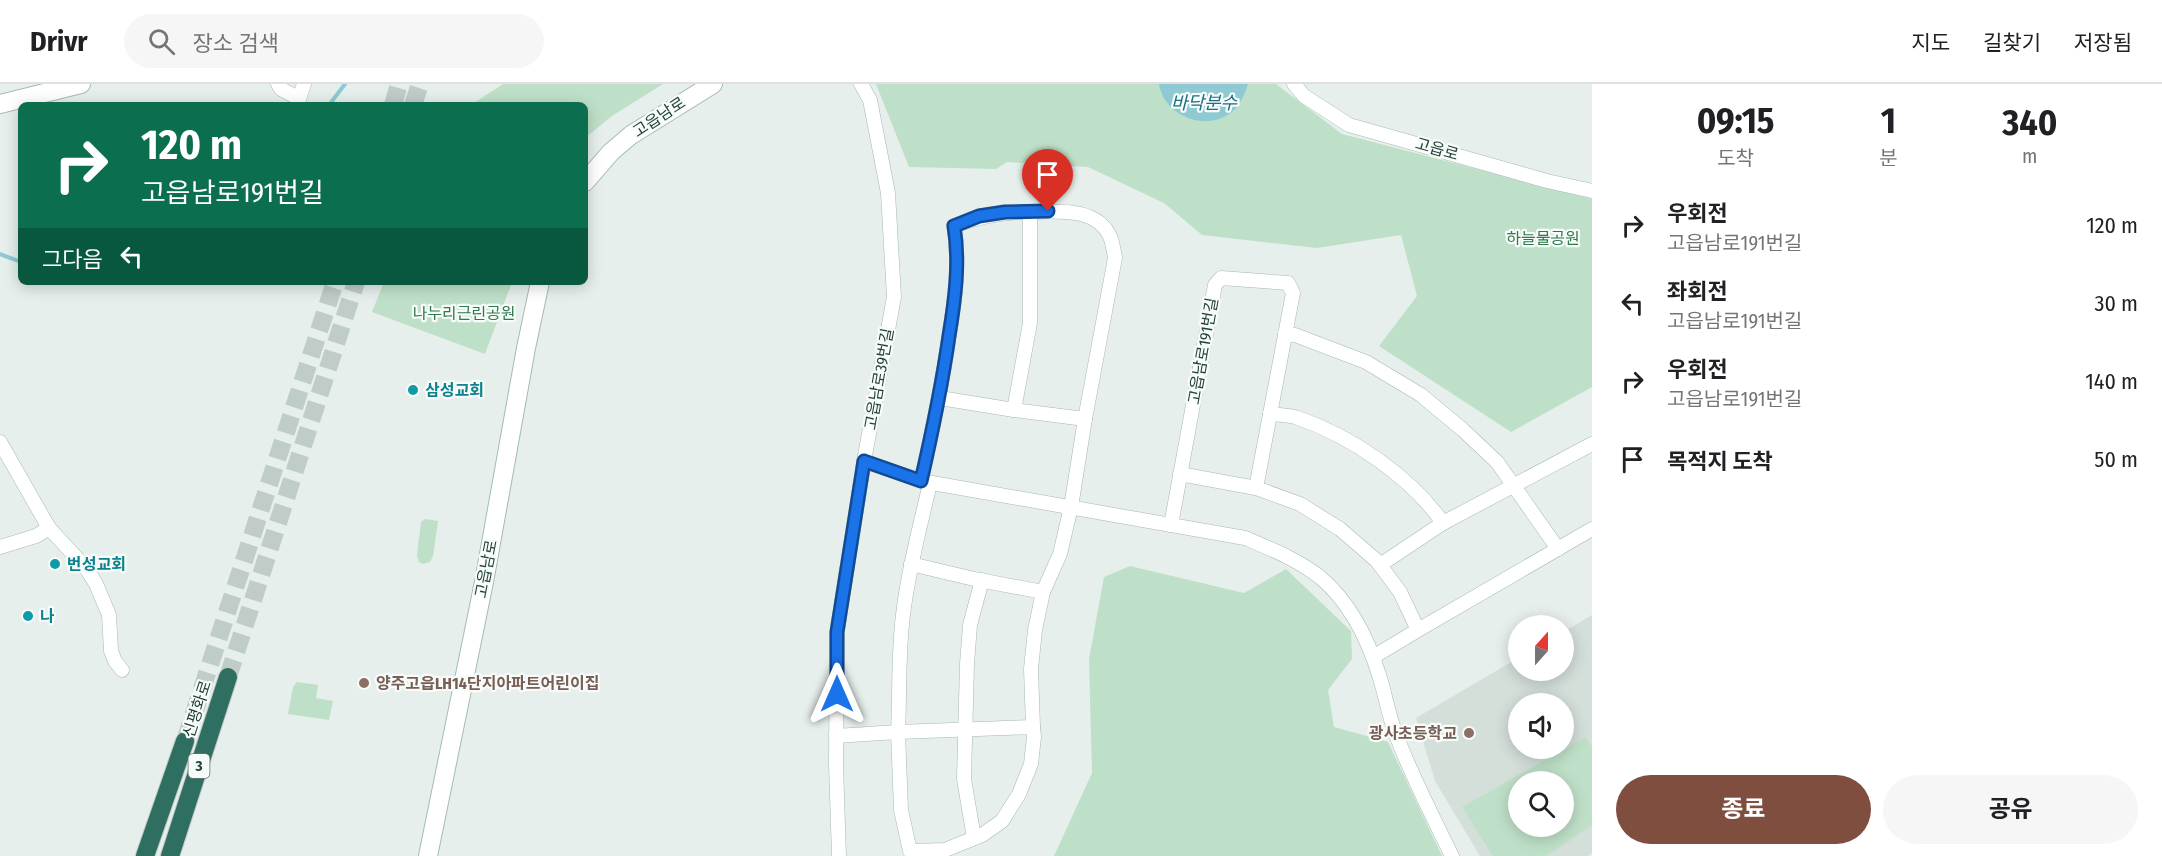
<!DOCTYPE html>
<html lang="ko">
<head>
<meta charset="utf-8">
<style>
	:root { --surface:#fff; --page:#f6f6f6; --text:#202124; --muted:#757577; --line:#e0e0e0; --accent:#7f4e3f }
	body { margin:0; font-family:"Fira Sans Condensed","Noto Sans KR",sans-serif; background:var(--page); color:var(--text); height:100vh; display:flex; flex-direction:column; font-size:22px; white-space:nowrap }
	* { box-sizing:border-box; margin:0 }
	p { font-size:20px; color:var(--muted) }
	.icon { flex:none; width:33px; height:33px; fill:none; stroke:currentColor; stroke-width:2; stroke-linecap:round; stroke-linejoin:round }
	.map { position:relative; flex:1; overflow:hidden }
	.panel { display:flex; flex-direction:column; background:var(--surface); width:570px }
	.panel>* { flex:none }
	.guide { position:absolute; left:18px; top:18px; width:570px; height:183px; border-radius:9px; box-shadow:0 3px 15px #0003; background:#0b6e4f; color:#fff; overflow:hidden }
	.needle { width:39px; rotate:21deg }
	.fabs { position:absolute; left:1508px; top:531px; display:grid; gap:12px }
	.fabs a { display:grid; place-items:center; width:66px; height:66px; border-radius:50%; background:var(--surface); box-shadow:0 3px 15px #0003; font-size:30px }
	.pin { position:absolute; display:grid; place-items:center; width:51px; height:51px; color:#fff; margin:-62px -26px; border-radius:50% 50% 50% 0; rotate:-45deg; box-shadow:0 0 6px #0007 }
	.pin .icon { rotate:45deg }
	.me { position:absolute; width:66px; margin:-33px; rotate:0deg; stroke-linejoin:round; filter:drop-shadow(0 0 4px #0008) }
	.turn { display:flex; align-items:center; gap:21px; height:126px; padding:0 24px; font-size:27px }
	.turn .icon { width:78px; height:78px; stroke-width:2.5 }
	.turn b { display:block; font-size:42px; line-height:51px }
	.then { display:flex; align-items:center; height:57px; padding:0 24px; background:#0003; gap:12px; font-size:22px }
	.eta { display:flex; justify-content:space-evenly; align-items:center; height:102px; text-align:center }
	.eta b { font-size:36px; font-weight:700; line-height:42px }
	.action { display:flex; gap:12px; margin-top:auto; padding:12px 24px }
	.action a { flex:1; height:69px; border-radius:36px; background:var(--accent); color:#fff; font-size:24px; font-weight:700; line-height:69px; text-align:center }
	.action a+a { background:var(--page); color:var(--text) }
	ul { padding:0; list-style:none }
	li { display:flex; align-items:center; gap:18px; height:78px; padding:0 24px }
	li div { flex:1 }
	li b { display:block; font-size:22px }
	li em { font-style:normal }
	header { display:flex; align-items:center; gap:36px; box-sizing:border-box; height:84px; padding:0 30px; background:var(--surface); border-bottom:2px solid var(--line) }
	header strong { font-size:28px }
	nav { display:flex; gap:33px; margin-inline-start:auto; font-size:21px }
	.search { width:420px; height:54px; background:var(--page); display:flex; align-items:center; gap:15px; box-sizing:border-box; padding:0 21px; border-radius:33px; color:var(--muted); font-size:22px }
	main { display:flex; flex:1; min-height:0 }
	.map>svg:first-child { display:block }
	.built { fill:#d4dfda; fill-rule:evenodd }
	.green { fill:#bfe0c8; fill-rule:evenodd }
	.water { fill:#8ec9d4 }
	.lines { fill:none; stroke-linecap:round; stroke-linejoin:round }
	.stream { stroke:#8ec9d4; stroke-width:4 }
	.highway-tunnel { stroke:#bfccc8; stroke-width:18; stroke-dasharray:18 9; stroke-linecap:butt }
	.street-casing { stroke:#a8b8b2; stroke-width:15 }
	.secondary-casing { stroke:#a4bbb3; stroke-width:20 }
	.highway-casing { stroke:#c2cac8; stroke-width:20 }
	.street { stroke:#fff; stroke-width:14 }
	.secondary { stroke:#fff; stroke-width:18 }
	.highway { stroke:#2f6f62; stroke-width:18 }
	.route-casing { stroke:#114b97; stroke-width:15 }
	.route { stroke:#1a73e8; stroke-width:10 }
	.culture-dot { fill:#0f9aa8; stroke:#f7fbf9; stroke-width:2 }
	.education-dot { fill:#8d6e63; stroke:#f7fbf9; stroke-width:2 }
	.labels { text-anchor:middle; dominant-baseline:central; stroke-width:4.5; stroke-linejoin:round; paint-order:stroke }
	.shield { fill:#f7fbf9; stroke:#637a73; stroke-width:1.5 }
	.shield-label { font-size:15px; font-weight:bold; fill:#24423a }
	.street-label { font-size:16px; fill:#24423a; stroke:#f7fbf9 }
	.park-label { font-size:16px; fill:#2d7a4b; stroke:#f7fbf9 }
	.culture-label { font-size:16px; font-weight:bold; fill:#0d838f; stroke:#f7fbf9; text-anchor:start }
	.education-label { font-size:16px; font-weight:bold; fill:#785e54; stroke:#f7fbf9; text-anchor:start }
	.water-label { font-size:18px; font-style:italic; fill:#1c6f80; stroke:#f7fbf9 }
</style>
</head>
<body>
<header>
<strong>Drivr</strong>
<div class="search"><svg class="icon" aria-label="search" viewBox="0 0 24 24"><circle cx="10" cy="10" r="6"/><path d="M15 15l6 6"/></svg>장소 검색</div>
<nav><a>지도</a><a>길찾기</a><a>저장됨</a></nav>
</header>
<main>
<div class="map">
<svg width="1592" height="772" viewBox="0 0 1592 772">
	<rect width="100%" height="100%" fill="#e6efeb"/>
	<path class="built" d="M 1592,531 L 1592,769 L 1588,772 L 1480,772 L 1435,697 L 1416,634 L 1518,574 L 1518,586 L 1563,586 L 1563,548 ZM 1518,620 L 1563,620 L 1563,664 L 1518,664 ZM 1518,698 L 1563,698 L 1563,742 L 1518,742 Z"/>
	<g class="green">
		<path d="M 503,0 L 663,0 L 612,32 L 585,54 L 585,21 L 471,21 Z"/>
		<path d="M 876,0 L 1276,0 L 1342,50 L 1592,115 L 1592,303 L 1511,348 L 1379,262 L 1417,212 L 1401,151 L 1317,164 L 1202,151 L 1164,119 L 1088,83 L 1007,78 L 996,85 L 909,83 Z"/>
		<path d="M 384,198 L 512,198 L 485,270 L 372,228 Z"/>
		<path d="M 425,435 L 438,437 L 433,472 L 430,478 L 423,480 L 419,478 L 417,471 L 421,438 Z"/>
		<path d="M 1130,482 L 1244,509 L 1286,485 L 1351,547 L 1352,575 L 1328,606 L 1334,643 L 1388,658 L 1442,772 L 1054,772 L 1092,689 L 1089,575 L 1104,493 Z"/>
		<path d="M 297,598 L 318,601 L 316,614 L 333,617 L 329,636 L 288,630 L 293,603 Z"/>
		<path d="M 1586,653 L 1592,663 L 1592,741 L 1546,772 L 1493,772 L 1462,723 ZM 1518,698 L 1563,698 L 1563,742 L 1518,742 Z"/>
	</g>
	<path class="water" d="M 1159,0 L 1248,0 C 1245,9 1242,17 1235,25 C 1211,50 1164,34 1159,0 Z"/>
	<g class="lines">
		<g class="stream">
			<path d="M 329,21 L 345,0"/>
			<path d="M 0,170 L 21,178"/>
		</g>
		<g class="highway-tunnel">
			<path d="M 393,21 L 399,0"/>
			<path d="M 413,21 L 420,0"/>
			<path d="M 228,593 L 356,198"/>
			<path d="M 185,657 L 335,198"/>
		</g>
		<g class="street-casing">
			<g id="street">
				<path d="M 278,0 L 281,5 L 298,14"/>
				<path d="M 1294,0 L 1304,12 L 1349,41 L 1547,97 L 1592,107"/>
				<path d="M 297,21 L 304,0"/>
				<path d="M 1285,250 L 1295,251 L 1366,278 L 1421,311 L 1463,346 L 1497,378 L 1558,465"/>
				<path d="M 1014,326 L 1085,335 L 1115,174 C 1114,168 1113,161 1111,155 C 1099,123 1058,127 1030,128"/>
				<path d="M 1270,330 C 1279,331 1289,331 1298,334 C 1351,352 1411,393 1443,439"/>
				<path d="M 0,358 L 49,444 L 86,484 L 96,500 L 109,531 L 111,567 L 115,577 L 122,586"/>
				<path d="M 864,377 L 921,397 L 1245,454 C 1271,465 1299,476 1321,494 C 1350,519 1368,555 1379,591 C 1385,609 1388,629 1395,648 C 1411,691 1432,731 1452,772"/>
				<path d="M 921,397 C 932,349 942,301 949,252 C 955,216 960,178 954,142 C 980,132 1002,128 1030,128 L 1030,239 L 1014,326 L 940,314"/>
				<path d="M 1256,404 L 1300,420 L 1340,445 L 1377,477 L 1400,508 L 1418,546 L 1373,573"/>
				<path d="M 1171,441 L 1215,201 L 1221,194 L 1288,199 L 1293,209 L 1256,404 L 1180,390"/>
				<path d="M 0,463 L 36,452 L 49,444"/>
				<path d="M 911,480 L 974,495 L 1043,508"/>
				<path d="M 1380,481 L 1443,439 L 1592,360"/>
				<path d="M 1418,546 L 1592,445"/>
				<path d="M 1033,643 L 1031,585 L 1035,546 L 1043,508 L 1060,470 L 1071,423 L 1085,335"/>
				<path d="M 836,652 L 898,648 L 901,726 L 910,767 L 945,766 L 982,751 L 1002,737 L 1019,710 L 1031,680 L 1034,653 L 1033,643 L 898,648 C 900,609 898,570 903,531 C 908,487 920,443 930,399"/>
				<path d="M 974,754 L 964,695 L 967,580 L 970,541 L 982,496"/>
				<path d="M 839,772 L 836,681 L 837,548 L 864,377 L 894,213 L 888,109 L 870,16 L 861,0"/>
			</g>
		</g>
		<g class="secondary-casing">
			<g id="secondary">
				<path d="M 0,20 L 81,0"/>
				<path d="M 585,98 L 611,68 L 631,51 L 713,0"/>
				<path d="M 428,772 L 484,498 L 526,264 L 540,198"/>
			</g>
		</g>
		<g class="highway-casing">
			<g id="highway">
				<path d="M 145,772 L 185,657"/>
				<path d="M 170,772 L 228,593"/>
			</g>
		</g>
		<use href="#street" class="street"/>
		<use href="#secondary" class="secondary"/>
		<use href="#highway" class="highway"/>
	</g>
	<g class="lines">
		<g class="route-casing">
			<path id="route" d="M 837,610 L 837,548 L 864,377 L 921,397 C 932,349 942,301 949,252 C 955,216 960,178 954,142 L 979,132 L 1005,128 L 1048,127"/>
		</g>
		<use href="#route" class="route"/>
	</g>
	<g class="culture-dot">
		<circle cx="413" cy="306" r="6"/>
		<circle cx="55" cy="480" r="6"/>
		<circle cx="28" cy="532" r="6"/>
	</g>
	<g class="education-dot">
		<circle cx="364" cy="599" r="6"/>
		<circle cx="1469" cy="649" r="6"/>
	</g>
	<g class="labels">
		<rect class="shield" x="188.5" y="670" width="21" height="24" rx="4.5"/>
		<g class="shield-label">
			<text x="199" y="682">3</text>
		</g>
		<g class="street-label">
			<text transform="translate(659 33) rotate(-33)">고읍남로</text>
			<text transform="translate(1437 65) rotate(16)">고읍로</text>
			<text transform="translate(1203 267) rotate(-80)">고읍남로191번길</text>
			<text transform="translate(879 295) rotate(-80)">고읍남로39번길</text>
			<text transform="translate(486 485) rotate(-79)">고읍남로</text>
			<text transform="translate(197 625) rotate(-72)">신평화로</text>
		</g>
		<g class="park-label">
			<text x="1543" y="154">하늘물공원</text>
			<text x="464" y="229">나누리근린공원</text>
		</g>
		<g class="culture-label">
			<text x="425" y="306">삼성교회</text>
			<text x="67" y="480">번성교회</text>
			<text x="40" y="532">나</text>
		</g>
		<g class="education-label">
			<text x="376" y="599">양주고읍LH14단지아파트어린이집</text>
			<text x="1457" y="649" text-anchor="end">광사초등학교</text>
		</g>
		<g class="water-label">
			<text x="1204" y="19">바닥분수</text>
		</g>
	</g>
</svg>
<div class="fabs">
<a><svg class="needle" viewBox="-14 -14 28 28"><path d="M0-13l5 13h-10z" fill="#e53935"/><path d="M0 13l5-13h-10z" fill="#757577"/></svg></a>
<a><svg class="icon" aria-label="sound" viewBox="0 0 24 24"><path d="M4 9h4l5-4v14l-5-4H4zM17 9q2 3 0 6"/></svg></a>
<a><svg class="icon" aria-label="search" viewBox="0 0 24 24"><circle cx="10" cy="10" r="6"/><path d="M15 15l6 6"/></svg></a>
</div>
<div class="pin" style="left:1048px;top:127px;background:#d93025"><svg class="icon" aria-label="arrive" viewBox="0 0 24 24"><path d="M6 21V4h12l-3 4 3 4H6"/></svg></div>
<svg class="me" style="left:837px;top:610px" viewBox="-20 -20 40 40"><path d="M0-17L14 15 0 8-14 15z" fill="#1a73e8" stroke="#fff" stroke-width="4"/></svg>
<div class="guide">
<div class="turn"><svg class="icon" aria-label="right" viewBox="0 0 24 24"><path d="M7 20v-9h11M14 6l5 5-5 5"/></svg><div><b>120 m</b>고읍남로191번길</div></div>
<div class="then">그다음<svg class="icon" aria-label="left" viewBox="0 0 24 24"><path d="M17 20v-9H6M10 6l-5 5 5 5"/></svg></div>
</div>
</div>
<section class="panel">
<div class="eta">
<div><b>09:15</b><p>도착</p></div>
<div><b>1</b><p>분</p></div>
<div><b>340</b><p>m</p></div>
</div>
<ul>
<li><svg class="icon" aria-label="right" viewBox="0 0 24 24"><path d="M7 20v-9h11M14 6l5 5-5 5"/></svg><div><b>우회전</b><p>고읍남로191번길</p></div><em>120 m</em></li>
<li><svg class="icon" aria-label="left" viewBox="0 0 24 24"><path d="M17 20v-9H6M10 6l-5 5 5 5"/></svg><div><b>좌회전</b><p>고읍남로191번길</p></div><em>30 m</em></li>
<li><svg class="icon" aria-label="right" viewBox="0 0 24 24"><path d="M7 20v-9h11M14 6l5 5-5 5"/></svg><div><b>우회전</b><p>고읍남로191번길</p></div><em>140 m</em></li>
<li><svg class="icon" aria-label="arrive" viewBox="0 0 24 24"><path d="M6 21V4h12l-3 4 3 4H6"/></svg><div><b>목적지 도착</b></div><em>50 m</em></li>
</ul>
<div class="action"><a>종료</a><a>공유</a></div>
</section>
</main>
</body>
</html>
